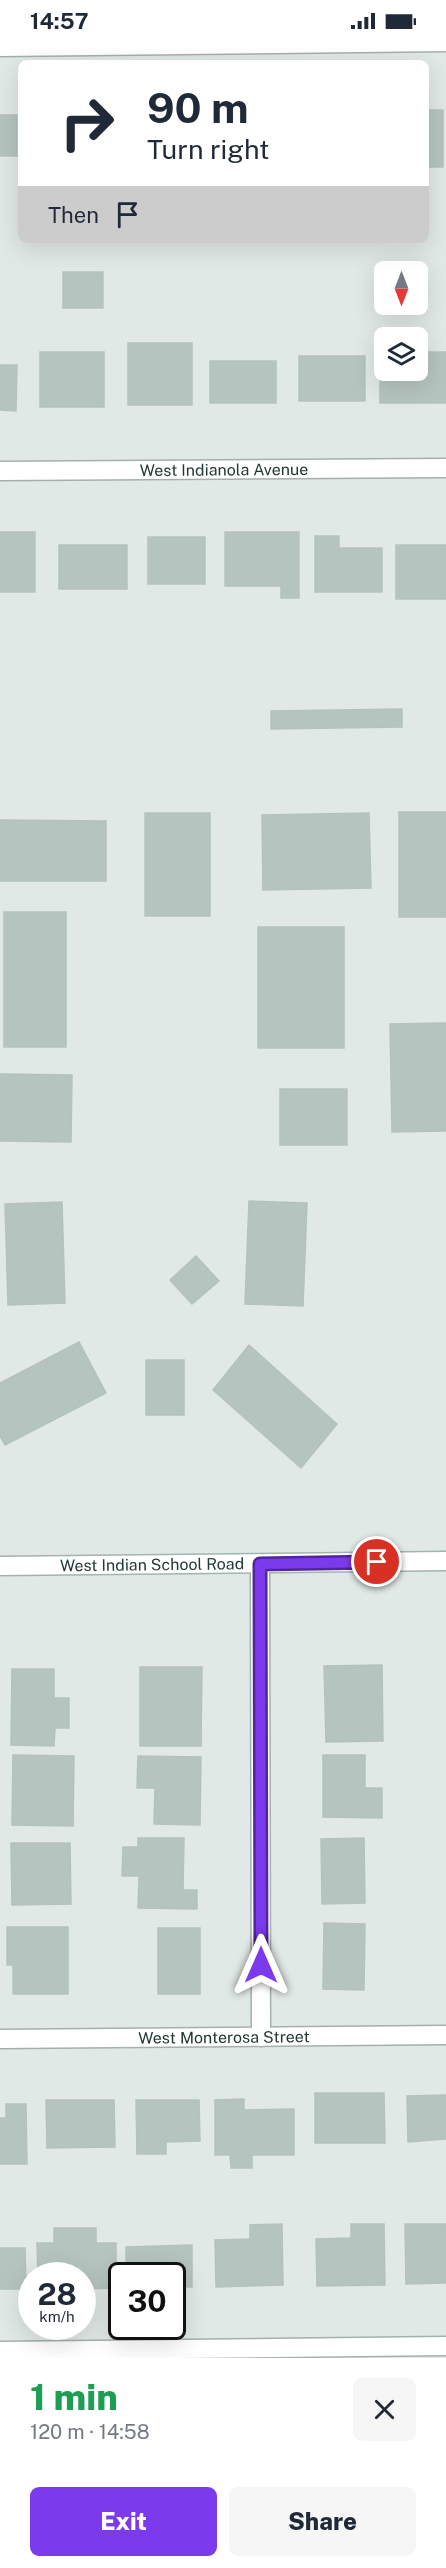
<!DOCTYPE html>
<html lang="en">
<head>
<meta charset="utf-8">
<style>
	:root { --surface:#fff; --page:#f6f6f7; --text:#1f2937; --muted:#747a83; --accent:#7c3aed }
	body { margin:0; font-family:"Public Sans",sans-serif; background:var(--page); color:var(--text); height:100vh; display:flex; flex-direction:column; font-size:22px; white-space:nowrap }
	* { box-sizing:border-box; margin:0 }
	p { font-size:20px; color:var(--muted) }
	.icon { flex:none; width:33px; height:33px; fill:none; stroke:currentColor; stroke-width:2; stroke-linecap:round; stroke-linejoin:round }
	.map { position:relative; height:2316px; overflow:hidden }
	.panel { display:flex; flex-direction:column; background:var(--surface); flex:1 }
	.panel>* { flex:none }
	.top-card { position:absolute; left:18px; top:18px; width:411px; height:183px; border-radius:9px; box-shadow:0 6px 24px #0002; background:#fff; color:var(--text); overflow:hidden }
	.needle { width:39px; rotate:180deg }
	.buttons { position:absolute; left:374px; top:219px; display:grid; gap:12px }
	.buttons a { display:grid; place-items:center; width:54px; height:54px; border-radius:9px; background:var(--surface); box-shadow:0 6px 24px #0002; font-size:30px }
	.speed { position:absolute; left:18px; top:2220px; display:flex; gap:12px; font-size:30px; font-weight:700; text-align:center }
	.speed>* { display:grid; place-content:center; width:78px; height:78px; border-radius:50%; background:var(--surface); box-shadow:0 6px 24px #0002; line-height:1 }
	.speed small { font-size:15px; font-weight:400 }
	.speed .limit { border:3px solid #111; border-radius:9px; background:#fff; color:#111 }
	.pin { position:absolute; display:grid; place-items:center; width:51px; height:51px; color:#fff; margin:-26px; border:3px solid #fff; border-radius:50%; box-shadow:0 2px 6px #0007 }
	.me { position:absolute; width:66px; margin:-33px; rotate:0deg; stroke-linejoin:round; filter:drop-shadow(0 0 4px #0008) }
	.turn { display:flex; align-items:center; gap:21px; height:126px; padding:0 30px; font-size:27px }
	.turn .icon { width:78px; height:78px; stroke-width:2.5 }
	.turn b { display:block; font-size:42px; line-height:51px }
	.then { display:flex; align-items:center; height:57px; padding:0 30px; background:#0003; gap:12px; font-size:22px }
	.round { display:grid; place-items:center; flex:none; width:63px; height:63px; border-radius:9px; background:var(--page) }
	.summary { display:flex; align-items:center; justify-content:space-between; height:102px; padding:0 30px }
	h1 { font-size:36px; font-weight:800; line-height:45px; color:#1e9e55 }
	.cta { display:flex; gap:12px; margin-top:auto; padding:12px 30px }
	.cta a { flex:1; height:69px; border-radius:9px; background:var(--accent); color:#fff; font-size:24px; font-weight:800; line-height:69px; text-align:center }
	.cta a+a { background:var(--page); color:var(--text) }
	.status { display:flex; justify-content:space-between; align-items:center; height:42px; padding:0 30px; background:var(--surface); direction:ltr }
	.status svg { height:16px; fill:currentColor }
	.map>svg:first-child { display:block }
	.building { fill:#b6c4c0; stroke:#b4c2be; stroke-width:1.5 }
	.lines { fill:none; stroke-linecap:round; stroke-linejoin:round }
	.street-casing { stroke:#a4b0ae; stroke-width:21 }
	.secondary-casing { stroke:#a1b4b0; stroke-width:21 }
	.street { stroke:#fff; stroke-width:18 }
	.secondary { stroke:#fff; stroke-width:18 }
	.route-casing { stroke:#51269a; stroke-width:15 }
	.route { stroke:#7c3aed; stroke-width:10 }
	.labels { text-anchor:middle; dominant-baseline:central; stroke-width:5; stroke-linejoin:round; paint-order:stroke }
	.street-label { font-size:16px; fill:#233835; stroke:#f1f6f4 }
</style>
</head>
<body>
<div class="status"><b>14:57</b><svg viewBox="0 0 49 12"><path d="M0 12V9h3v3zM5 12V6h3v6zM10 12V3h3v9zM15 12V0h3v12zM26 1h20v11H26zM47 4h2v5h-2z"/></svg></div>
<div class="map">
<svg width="446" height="2316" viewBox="0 0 446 2316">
	<rect width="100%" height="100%" fill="#e1e9e7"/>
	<g class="building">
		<rect x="426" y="68" width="17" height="57"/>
		<rect x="0" y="73" width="17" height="41"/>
		<rect x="63" y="230" width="40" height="36"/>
		<rect x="128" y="301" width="64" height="62"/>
		<rect x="40" y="310" width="64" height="55"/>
		<path d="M 380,310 L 384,310 L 384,328 L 417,328 L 417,310 L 446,310 L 446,361 L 380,361 Z"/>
		<rect x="299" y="314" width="66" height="45"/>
		<rect x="210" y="319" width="66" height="42"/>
		<path d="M 0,323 L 17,323 L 16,369 L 0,368 Z"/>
		<rect x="0" y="490" width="35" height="60"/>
		<path d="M 225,490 L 299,490 L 299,556 L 281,556 L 281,544 L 225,544 Z"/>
		<path d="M 315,494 L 339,494 L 339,506 L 382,506 L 382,550 L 315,550 Z"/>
		<rect x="148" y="495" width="57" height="47"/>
		<rect x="59" y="503" width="68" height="44"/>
		<rect x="396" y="503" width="50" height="54"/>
		<path d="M 402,667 L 402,685 L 271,687 L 271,669 Z"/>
		<rect x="399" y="770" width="47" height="105"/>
		<rect x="145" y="771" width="65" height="103"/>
		<path d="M 369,771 L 371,846 L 263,848 L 262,773 Z"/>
		<path d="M 0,778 L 106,779 L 106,839 L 0,839 Z"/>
		<rect x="4" y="870" width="62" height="135"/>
		<rect x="258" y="885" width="86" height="121"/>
		<path d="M 446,981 L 446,1089 L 392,1090 L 390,982 Z"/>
		<path d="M 0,1032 L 72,1033 L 71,1100 L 0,1099 Z"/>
		<rect x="280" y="1047" width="67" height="56"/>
		<path d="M 249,1159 L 307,1161 L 303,1264 L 245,1262 Z"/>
		<path d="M 62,1160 L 65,1261 L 8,1263 L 5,1162 Z"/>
		<path d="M 196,1214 L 219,1239 L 192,1262 L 170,1238 Z"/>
		<path d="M 79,1300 L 106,1351 L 5,1403 L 0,1394 L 0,1341 Z"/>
		<path d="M 249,1303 L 337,1382 L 301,1426 L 213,1348 Z"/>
		<rect x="146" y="1318" width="38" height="55"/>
		<path d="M 382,1623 L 383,1699 L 326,1700 L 324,1624 Z"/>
		<path d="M 140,1625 L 202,1625 L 201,1704 L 140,1704 Z"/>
		<path d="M 12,1627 L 54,1627 L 54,1656 L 69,1656 L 69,1686 L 55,1686 L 54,1704 L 11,1703 Z"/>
		<path d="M 13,1713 L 74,1714 L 73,1784 L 12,1783 Z"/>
		<path d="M 323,1713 L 365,1713 L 365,1746 L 382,1746 L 382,1776 L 323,1775 Z"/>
		<path d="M 138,1714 L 201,1715 L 200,1783 L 154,1782 L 155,1746 L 137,1746 Z"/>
		<path d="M 138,1796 L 184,1796 L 183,1848 L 197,1848 L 197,1867 L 138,1866 L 139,1834 L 122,1834 L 123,1805 L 138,1805 Z"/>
		<path d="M 364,1796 L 365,1861 L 322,1862 L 321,1797 Z"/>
		<path d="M 11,1801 L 70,1801 L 71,1862 L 12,1863 Z"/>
		<path d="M 324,1881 L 365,1882 L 364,1948 L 323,1947 Z"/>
		<path d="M 7,1885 L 68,1885 L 68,1952 L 13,1952 L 13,1923 L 7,1923 Z"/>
		<rect x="158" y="1886" width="42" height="66"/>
		<path d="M 315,2051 L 384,2051 L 385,2101 L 315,2101 Z"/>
		<path d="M 446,2053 L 446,2097 L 408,2100 L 407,2054 Z"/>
		<path d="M 244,2057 L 244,2068 L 294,2067 L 294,2113 L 252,2113 L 252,2126 L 231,2126 L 230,2113 L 215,2113 L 215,2058 Z"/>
		<path d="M 46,2058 L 114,2058 L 115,2105 L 47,2106 Z"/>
		<path d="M 136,2058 L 199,2058 L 200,2099 L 166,2100 L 166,2112 L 137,2112 Z"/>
		<path d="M 6,2062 L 26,2062 L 27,2122 L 0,2122 L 0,2076 L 6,2076 Z"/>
		<path d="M 282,2182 L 283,2243 L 216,2245 L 215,2198 L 250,2197 L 250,2183 Z"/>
		<path d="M 351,2182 L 384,2182 L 385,2243 L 317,2244 L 316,2197 L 351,2196 Z"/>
		<path d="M 405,2182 L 446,2182 L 446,2241 L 406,2242 Z"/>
		<path d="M 54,2186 L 96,2186 L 96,2201 L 116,2201 L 116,2246 L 82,2247 L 82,2234 L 38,2234 L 37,2201 L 54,2201 Z"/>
		<path d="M 192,2203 L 192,2245 L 172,2245 L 172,2234 L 126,2234 L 126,2205 Z"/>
		<path d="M 0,2206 L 25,2206 L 26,2247 L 0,2247 Z"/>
	</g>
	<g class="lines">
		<g class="street-casing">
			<g id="street">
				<path d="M 0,5 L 446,0"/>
				<path id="s1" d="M 0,429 L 446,426"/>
				<path d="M 260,1522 L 261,1995"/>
				<path id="s2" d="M 0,1997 L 446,1993"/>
				<path d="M 0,2309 L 446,2304"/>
			</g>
		</g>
		<g class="secondary-casing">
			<g id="secondary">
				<path id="s3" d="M 0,1524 L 446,1519"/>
			</g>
		</g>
		<use href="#street" class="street"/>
		<use href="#secondary" class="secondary"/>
	</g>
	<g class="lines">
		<g class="route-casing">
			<path id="route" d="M 261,1923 L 260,1522 L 377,1520"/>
		</g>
		<use href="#route" class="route"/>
	</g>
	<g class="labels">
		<g class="street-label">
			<text stroke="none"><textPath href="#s1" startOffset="224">West Indianola Avenue</textPath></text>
			<text stroke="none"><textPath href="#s3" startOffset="152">West Indian School Road</textPath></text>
			<text stroke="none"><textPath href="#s2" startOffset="224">West Monterosa Street</textPath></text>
		</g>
	</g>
</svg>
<div class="buttons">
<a><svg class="needle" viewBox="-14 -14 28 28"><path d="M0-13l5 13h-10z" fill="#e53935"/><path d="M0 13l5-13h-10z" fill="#747a83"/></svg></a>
<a><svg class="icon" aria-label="layers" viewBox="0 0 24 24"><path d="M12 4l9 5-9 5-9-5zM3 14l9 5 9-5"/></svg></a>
</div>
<div class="speed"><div>28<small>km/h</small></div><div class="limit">30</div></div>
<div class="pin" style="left:377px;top:1520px;background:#d93025"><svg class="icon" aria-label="arrive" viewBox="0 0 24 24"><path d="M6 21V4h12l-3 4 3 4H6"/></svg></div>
<svg class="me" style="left:261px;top:1923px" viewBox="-20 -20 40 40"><path d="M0-17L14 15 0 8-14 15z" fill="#7c3aed" stroke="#fff" stroke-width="4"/></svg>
<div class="top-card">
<div class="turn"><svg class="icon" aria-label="right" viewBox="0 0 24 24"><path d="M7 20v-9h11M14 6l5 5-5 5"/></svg><div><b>90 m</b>Turn right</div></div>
<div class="then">Then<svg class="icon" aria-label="arrive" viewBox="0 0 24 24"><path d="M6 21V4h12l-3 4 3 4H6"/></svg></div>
</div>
</div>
<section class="panel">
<div class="summary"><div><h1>1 min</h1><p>120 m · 14:58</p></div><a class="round"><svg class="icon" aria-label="close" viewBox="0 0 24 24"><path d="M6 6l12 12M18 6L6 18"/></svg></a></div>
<div class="cta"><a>Exit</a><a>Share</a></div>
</section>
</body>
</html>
